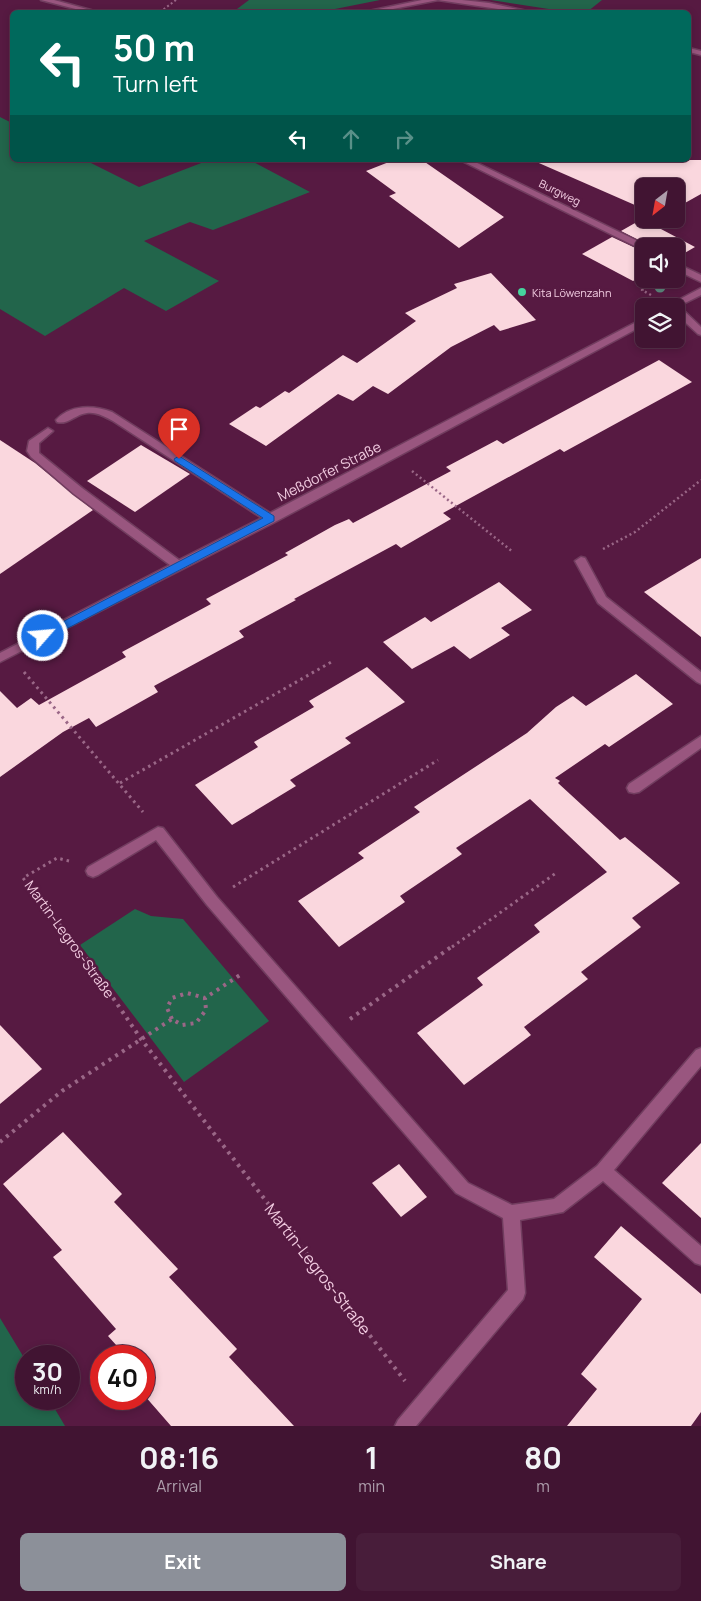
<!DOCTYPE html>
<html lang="en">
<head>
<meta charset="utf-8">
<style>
	:root { --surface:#411432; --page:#481d3a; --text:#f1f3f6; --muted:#ae9eac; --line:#5a334d; --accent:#8c9099 }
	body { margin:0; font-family:Manrope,sans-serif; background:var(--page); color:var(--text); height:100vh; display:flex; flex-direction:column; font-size:19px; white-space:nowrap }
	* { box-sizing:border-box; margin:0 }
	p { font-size:16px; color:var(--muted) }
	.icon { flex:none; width:28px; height:28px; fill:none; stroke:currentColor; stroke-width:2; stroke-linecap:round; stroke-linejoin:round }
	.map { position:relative; height:1426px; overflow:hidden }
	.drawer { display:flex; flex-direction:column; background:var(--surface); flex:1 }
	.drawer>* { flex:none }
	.guide { position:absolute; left:10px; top:10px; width:681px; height:152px; border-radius:8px; box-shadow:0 2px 8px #0003,0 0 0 1px var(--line); background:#00695c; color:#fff; overflow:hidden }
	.needle { width:32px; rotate:211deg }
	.tools { position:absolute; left:635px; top:178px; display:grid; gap:10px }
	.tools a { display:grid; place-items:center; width:50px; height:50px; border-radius:8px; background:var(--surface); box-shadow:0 2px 8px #0003,0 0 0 1px var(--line); font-size:25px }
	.speed { position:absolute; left:15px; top:1345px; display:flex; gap:10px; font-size:25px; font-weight:700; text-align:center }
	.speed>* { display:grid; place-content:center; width:65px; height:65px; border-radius:50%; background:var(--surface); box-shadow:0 2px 8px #0003,0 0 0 1px var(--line); line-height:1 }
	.speed small { font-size:12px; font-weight:400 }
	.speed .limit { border:8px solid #d22; background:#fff; color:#111 }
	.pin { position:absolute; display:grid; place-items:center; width:42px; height:42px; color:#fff; margin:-51px -21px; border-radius:50% 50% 50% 0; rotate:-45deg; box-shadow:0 0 5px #0007 }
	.pin .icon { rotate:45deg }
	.me { position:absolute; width:55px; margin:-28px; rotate:63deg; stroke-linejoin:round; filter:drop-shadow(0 0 4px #0008) }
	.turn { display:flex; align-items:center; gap:18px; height:105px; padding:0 20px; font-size:22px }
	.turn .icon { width:65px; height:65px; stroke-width:2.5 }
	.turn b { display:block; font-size:35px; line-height:42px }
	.lanes { display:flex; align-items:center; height:48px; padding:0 20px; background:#0003; justify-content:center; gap:25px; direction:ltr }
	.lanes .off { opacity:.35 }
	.eta { display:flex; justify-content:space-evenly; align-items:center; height:85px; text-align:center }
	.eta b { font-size:30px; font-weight:700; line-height:35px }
	.button { display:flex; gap:10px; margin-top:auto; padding:10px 20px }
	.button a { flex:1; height:58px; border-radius:8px; background:var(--accent); color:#fff; font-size:20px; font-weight:700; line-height:58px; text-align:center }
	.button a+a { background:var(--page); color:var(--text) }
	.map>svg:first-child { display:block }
	.green { fill:#22654b }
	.building { fill:#fad7de }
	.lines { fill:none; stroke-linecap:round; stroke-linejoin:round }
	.minor-casing { stroke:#713d5f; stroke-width:3 }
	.path-far3 { stroke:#9a6787; stroke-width:2; stroke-dasharray:2 2.5; stroke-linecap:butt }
	.path-far2 { stroke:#9a6787; stroke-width:2.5; stroke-dasharray:2 3; stroke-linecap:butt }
	.path-far1 { stroke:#9a6787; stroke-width:3; stroke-dasharray:2.5 4; stroke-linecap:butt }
	.path { stroke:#9a6787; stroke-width:4; stroke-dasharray:3 5; stroke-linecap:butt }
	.minor { fill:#99567f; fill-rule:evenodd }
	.tree { fill:#5e8a7f }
	.route { fill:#1a73e8; stroke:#114b97 }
	.poi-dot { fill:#46d49e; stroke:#571a42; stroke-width:2 }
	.labels { text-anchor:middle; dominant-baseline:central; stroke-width:5; stroke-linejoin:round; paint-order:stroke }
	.far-street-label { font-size:11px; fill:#f1cbe0; stroke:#571a42 }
	.far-poi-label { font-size:11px; fill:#f1cbe0; stroke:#571a42; text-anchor:start }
	.street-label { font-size:14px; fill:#f1cbe0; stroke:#571a42 }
	.near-street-label { font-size:16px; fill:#f1cbe0; stroke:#571a42 }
</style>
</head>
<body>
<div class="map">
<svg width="701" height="1426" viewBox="0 0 701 1426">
	<rect width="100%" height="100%" fill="#571a42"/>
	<g class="green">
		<path d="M 249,0 L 380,0 L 320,12 L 233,12 Z"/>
		<path d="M 491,0 L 602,0 L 587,12 L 568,12 Z"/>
		<path d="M 0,117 L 12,123 L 12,160 L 85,160 L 139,187 L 209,160 L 250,160 L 310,192 L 213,230 L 190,222 L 144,241 L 219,281 L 166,311 L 124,288 L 45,336 L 0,309 Z"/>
		<path d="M 135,909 L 151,916 L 183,919 L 269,1021 L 184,1082 L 80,945 Z"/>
		<path d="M 0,1318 L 26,1361 L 26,1399 L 49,1399 L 65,1426 L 0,1426 Z"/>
	</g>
	<g class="building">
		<path d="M 394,160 L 422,160 L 504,217 L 459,248 L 389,196 L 396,193 L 366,171 Z"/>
		<path d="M 532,160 L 701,160 L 701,194 L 676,208 L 676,186 L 644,186 L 644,209 Z"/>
		<path d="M 642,219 L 695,247 L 676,258 L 676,246 L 650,246 L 621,231 Z"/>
		<path d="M 612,237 L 644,252 L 644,276 L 633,281 L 582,254 Z"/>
		<path d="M 491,273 L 536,320 L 500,331 L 494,325 L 451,347 L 388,394 L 373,386 L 353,401 L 338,394 L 266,446 L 229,424 L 256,406 L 260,408 L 285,391 L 289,393 L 343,355 L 357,363 L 416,321 L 405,313 L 457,288 L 454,284 Z"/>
		<path d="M 659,360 L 692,382 L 564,452 L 560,449 L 443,513 L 451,519 L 401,548 L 396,544 L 294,599 L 296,600 L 239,631 L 244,637 L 154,686 L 158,692 L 96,727 L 89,718 L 63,732 L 0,777 L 0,691 L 17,708 L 31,698 L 39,705 L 126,657 L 122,652 L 211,604 L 206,599 L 288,555 L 285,553 L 335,525 L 349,519 L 353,523 L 451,471 L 446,467 L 497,440 L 503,444 Z"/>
		<path d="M 0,440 L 35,463 L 93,510 L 0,574 Z"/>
		<path d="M 141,445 L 190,474 L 135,512 L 87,481 Z"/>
		<path d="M 701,558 L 701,637 L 644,592 Z"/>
		<path d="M 499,582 L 532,610 L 501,628 L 510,635 L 470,659 L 454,646 L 412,669 L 383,642 L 425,617 L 431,622 Z"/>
		<path d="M 367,667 L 405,702 L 345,738 L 351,743 L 290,780 L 296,786 L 232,825 L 195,785 L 258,747 L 254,742 L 314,707 L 309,701 Z"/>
		<path d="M 636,674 L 673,704 L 609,747 L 605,744 L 555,778 L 560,781 L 558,783 L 620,840 L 625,837 L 680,883 L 632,918 L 641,927 L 581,972 L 588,979 L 524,1027 L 531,1035 L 464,1085 L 417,1033 L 483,985 L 477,978 L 540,932 L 534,925 L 607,872 L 530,799 L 456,848 L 462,854 L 400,896 L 405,902 L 339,947 L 298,901 L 364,858 L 358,853 L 420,812 L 414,807 L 527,733 L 556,707 L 573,696 L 586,706 Z"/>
		<path d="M 0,1025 L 42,1069 L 0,1104 Z"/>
		<path d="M 63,1132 L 122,1194 L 114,1202 L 178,1269 L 169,1277 L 237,1349 L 229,1357 L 294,1426 L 171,1426 L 144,1395 L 144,1356 L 126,1356 L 108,1336 L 116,1329 L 53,1257 L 62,1250 L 3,1184 Z"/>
		<path d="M 701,1143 L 701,1218 L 662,1183 Z"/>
		<path d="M 399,1164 L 427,1197 L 401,1217 L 372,1183 Z"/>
		<path d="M 621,1226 L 701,1294 L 701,1412 L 691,1426 L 567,1426 L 597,1389 L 581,1374 L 642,1299 L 594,1257 Z"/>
	</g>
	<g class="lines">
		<g class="minor-casing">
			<g id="minor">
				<path d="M 41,0 L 54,0 L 98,12 L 87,12 Z"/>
				<path d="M 422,0 L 462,0 L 489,3 L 532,12 L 518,12 L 438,0 L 378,12 L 364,12 Z"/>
				<path d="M 689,48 L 701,51 L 701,55 L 689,52 Z"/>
				<path d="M 460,160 L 471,160 L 648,246 L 644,246 L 644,250 L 641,249 Z"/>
				<path d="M 676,263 L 701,275 L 701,282 L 676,270 Z"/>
				<path d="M 701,288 L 701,295 L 679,306 L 701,327 L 701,335 L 698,334 L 676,314 L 676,306 L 667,306 Z"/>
				<path d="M 644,318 L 644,325 L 275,522 L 0,662 L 0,653 L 170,565 L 74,494 L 31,457 L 27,451 L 29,441 L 48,428 L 53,431 L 39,443 L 39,453 L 82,488 L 179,560 L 262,518 L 113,421 C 105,417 97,412 87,413 C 76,414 68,425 57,422 L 56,420 C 70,404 94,405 112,412 L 270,513 Z"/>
				<path d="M 581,557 L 585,558 L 606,597 L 701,672 L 701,684 L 697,682 L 598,603 L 575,561 Z"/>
				<path d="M 701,736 L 701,748 L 639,792 L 634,793 L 629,792 L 627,788 L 629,784 Z"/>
				<path d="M 158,827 L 163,828 L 217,897 L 468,1183 L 512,1205 L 554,1199 L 597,1166 L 696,1050 L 701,1048 L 701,1066 L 614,1170 L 701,1246 L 701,1265 L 695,1263 L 603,1181 L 563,1212 L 520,1220 L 525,1293 L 523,1299 L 416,1426 L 395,1426 L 398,1420 L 508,1290 L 503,1218 L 456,1193 L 207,905 L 156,840 L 98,875 L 93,877 L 88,875 L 86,871 L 88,867 Z"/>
			</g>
		</g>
		<path class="path-far3" d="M 160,12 L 176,0"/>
		<g class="path-far2">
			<path d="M 651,295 L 642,290 L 663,279"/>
			<path d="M 412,471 L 513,552"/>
			<path d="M 603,549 L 635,532 L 701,480"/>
		</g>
		<g class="path-far1">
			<path d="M 24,672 L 143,812"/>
			<path d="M 120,783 L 333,661"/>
			<path d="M 69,861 L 57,858 L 23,878 L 78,947"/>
			<path d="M 233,887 L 438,760"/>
			<path d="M 452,947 L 556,873"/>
		</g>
		<g class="path">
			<path d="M 77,945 L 141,1039 L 405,1381"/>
			<path d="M 172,1019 L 167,1008 L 172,998 L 187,993 L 205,998"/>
			<path d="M 350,1019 L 454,945"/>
			<path d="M 0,1142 L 62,1091 L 172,1019 L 182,1025 L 196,1023 L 206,1010 L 205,998 L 240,975"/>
		</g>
		<use href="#minor" class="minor"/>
	</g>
	<circle class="tree" cx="660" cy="287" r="5.5"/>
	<path class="route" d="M 179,456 L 274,516 L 274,521 L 47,639 L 39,639 L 38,636 L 39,634 L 263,518 L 175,461 L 174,459 Z"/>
	<circle class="poi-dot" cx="522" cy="292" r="5"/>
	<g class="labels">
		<g class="far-street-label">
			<text transform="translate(560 192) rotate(26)">Burgweg</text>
		</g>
		<g class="far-poi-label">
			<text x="532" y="292">Kita Löwenzahn</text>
		</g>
		<g class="street-label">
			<text transform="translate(329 471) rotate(-27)">Meßdorfer Straße</text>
			<text transform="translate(70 939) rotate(54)">Martin-Legros-Straße</text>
		</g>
		<g class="near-street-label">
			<text transform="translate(318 1269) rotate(52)">Martin-Legros-Straße</text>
		</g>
	</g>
</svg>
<div class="tools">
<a><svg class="needle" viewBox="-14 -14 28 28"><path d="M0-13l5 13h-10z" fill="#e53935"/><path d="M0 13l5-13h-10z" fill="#ae9eac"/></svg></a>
<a><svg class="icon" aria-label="sound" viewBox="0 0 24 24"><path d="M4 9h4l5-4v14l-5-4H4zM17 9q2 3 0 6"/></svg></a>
<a><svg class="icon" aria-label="layers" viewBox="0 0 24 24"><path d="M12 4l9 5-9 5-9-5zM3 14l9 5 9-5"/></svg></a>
</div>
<div class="speed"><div>30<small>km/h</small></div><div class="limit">40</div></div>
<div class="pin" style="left:179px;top:459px;background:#d93025"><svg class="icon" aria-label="arrive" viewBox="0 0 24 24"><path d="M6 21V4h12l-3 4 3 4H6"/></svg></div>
<svg class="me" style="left:43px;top:636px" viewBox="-20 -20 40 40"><circle r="17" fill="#1a73e8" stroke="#fff" stroke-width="3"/><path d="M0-11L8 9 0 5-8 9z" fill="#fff"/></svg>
<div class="guide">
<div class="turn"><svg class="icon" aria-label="left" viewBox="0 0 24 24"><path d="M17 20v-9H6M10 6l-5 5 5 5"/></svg><div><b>50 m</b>Turn left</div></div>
<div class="lanes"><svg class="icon" aria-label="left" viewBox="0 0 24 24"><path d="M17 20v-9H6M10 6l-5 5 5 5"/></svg><svg class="icon off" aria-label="ahead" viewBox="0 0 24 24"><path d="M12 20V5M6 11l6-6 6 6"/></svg><svg class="icon off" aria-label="right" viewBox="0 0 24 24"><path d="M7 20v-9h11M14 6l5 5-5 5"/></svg></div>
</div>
</div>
<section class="drawer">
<div class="eta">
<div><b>08:16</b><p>Arrival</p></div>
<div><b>1</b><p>min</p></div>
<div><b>80</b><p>m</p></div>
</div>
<div class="button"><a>Exit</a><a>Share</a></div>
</section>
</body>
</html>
